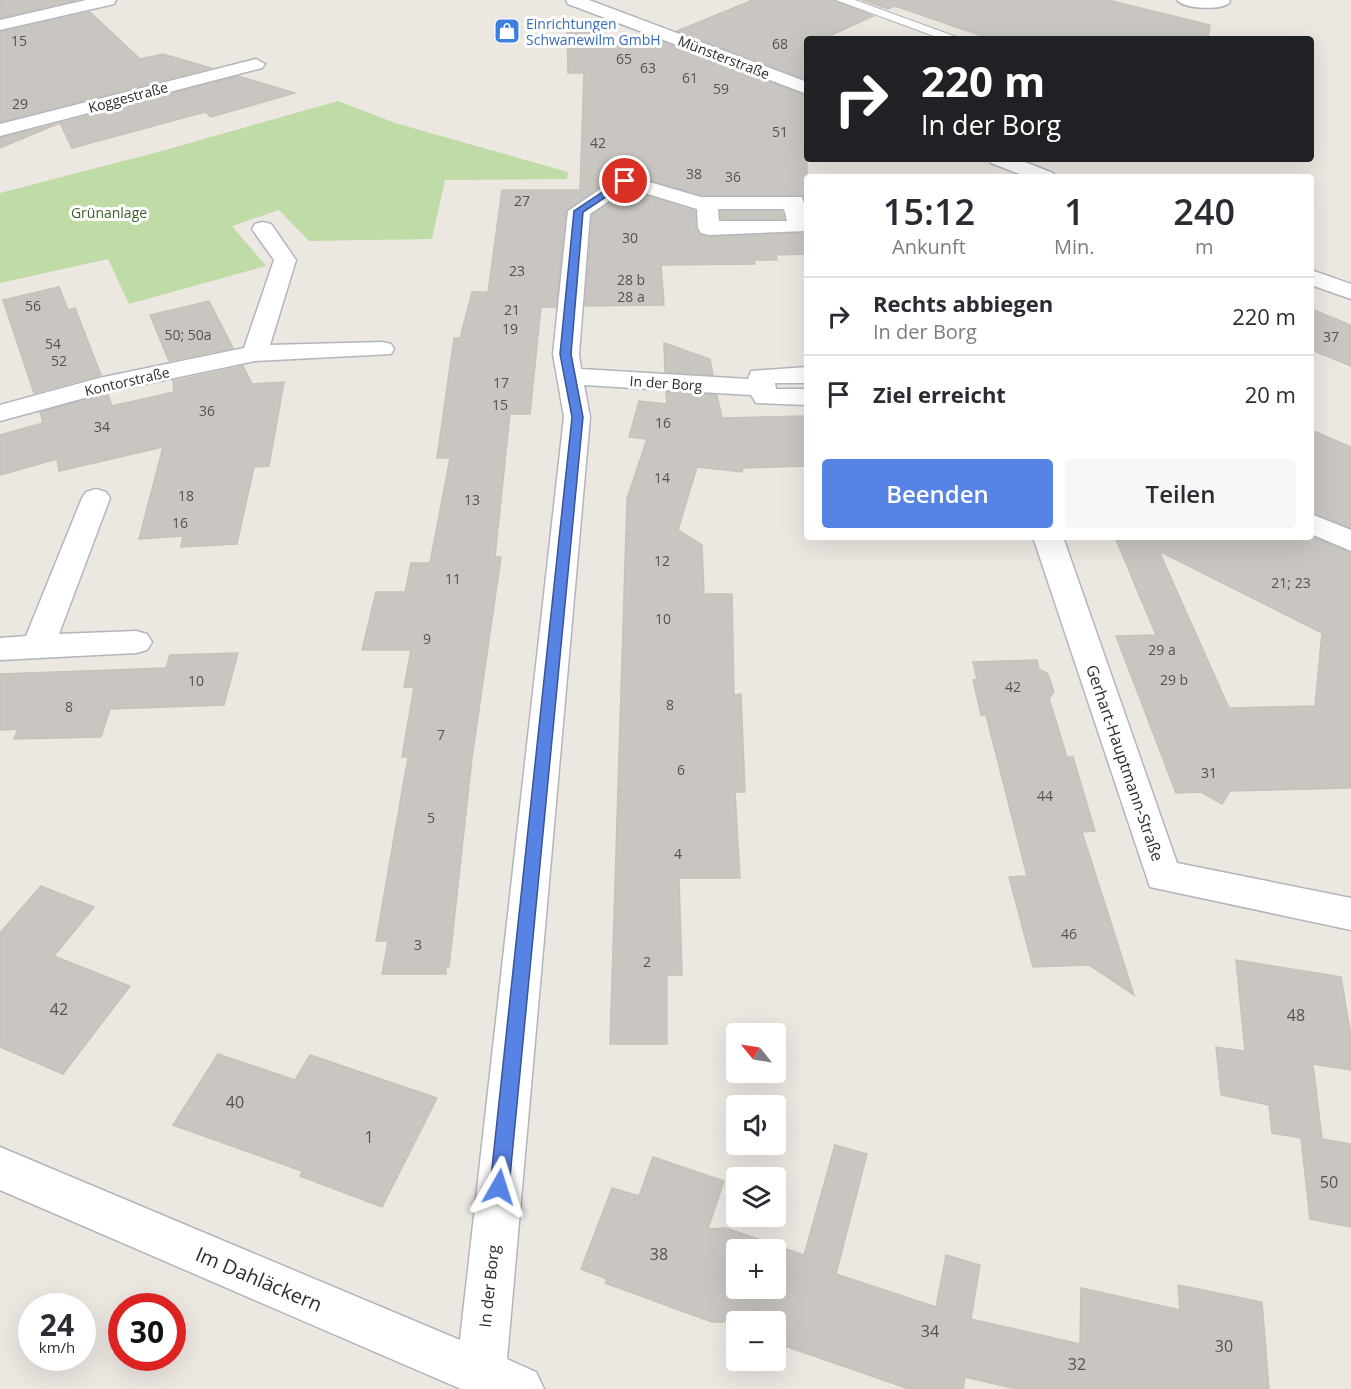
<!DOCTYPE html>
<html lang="de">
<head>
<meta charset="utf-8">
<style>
	:root { --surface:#fff; --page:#f7f7f7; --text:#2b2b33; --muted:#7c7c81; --line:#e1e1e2; --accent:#5783e4 }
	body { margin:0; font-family:"Open Sans",sans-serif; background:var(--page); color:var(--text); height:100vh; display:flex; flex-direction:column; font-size:22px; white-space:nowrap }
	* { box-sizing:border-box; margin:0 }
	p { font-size:20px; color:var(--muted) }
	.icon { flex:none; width:33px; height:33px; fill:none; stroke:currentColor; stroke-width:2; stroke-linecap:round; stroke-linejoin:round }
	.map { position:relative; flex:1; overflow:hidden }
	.drawer { position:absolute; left:804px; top:174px; width:510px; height:366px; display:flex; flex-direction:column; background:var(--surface); border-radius:6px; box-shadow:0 6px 24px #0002 }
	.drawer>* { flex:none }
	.top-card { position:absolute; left:804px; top:36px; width:510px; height:126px; border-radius:6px; box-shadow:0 6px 24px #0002; background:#202124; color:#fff; overflow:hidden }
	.needle { width:39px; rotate:300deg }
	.tools { position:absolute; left:726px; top:1023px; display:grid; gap:12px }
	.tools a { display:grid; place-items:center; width:60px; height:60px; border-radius:6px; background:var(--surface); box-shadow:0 6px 24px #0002; font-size:30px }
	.speed { position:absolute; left:18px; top:1293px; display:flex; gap:12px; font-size:30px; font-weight:700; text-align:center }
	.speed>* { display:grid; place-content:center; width:78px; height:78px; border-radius:50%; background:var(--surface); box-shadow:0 6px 24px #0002; line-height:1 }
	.speed small { font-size:15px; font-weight:400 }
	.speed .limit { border:9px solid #d22; background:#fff; color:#111 }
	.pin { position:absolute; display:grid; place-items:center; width:51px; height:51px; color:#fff; margin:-26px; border:3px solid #fff; border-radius:50%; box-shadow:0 2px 6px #0007 }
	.me { position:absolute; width:66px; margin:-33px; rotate:6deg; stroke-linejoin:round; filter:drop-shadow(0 0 4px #0008) }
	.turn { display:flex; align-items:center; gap:21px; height:126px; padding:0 18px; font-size:27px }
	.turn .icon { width:78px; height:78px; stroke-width:2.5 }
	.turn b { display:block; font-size:42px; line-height:51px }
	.eta { display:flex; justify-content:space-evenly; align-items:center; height:102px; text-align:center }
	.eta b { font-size:36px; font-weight:600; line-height:42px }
	.cta { display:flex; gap:12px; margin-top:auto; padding:12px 18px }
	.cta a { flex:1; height:69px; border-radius:6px; background:var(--accent); color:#fff; font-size:24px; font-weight:600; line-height:69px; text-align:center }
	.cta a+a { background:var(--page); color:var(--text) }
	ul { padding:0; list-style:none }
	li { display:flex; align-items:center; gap:18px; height:78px; padding:0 18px; border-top:2px solid var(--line) }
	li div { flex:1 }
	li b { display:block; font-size:22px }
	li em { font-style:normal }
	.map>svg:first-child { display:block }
	.green { fill:#bfdca6 }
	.building { fill:#c9c5c0; stroke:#c8c2bb; stroke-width:1.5; fill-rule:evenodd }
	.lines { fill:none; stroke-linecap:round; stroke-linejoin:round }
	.service-casing { stroke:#b2b5bb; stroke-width:2 }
	.minor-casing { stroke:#b2b5bb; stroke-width:3 }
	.secondary-casing { stroke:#b2b5bb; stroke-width:3 }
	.service { fill:#fff; fill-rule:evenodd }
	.minor { fill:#fff; fill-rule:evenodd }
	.secondary { fill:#fff; fill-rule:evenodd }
	.route { fill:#5783e4; stroke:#395594; stroke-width:1.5 }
	.labels { text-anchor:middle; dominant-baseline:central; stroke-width:6; stroke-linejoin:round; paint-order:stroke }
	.far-shop-label { font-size:14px; fill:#366cbe; stroke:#fff; text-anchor:start }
	.number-label { font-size:14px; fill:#545352 }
	.far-street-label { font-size:14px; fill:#2d2d2d; stroke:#fff }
	.far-park-label { font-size:14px; fill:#396325; stroke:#fff }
	.street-label { font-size:16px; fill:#2d2d2d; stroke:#fff }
	.near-number-label { font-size:16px; fill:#545352 }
	.near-street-label { font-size:20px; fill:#2d2d2d; stroke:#fff }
</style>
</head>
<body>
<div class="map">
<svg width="1351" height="1389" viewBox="0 0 1351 1389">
	<rect width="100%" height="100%" fill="#ede7e2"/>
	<path class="green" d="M 338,101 L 395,123 L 568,172 L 567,179 L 445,180 L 432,239 L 309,241 L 279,210 L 232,226 L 266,266 L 129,304 L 108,259 L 0,283 L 0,193 L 158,152 Z"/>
	<g class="building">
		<path d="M 0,0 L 76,0 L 0,18 Z"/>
		<path d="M 753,0 L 834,0 L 873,16 L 823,39 L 807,39 L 807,80 L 677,31 Z"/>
		<path d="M 862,0 L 1108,0 L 1210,25 L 1208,39 L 991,39 L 895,6 L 888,9 Z"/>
		<path d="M 90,12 L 140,59 L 163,54 L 211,68 L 0,122 L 0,32 Z"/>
		<path d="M 567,22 L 637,46 L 655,39 L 807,96 L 807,205 L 802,195 L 701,195 L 624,173 L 617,175 L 566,211 L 556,307 L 541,307 L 530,414 L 510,414 L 495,557 L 501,557 L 472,758 L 449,967 L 446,967 L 446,974 L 382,974 L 388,941 L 376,941 L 408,757 L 402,757 L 414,687 L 404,687 L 411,650 L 362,650 L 376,592 L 405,592 L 411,563 L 430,563 L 450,458 L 437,458 L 454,338 L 460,338 L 472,292 L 488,292 L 502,190 L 580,190 L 584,73 L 568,73 Z"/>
		<path d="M 238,76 L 295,93 L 211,117 L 205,112 L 72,148 L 60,123 Z"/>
		<path d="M 60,123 L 0,148 L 0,138 Z"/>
		<path d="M 628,190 L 695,211 L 696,229 L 700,235 L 708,237 L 807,233 L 807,254 L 776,255 L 777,260 L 754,260 L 755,264 L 661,265 L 664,305 L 585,306 L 592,215 Z"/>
		<path d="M 720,211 L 782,211 L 784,219 L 721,219 Z"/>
		<path d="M 59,287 L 68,310 L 75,308 L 101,375 L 34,393 L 3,300 Z"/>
		<path d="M 209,301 L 233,348 L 169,361 L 150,315 Z"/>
		<path d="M 1311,309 L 1351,325 L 1351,366 L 1311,350 Z"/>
		<path d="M 664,343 L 710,359 L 713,375 L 665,372 Z"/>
		<path d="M 243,366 L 252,384 L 284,382 L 269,466 L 254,467 L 237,544 L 181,547 L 183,536 L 139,539 L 163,447 L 59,471 L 57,459 L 0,475 L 0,435 L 43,423 L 40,412 L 108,394 L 112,406 L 174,392 L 173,381 Z"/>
		<path d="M 666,392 L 717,395 L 722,418 L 807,416 L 807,466 L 743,468 L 742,472 L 697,467 L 678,530 L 702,545 L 704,594 L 732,594 L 734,695 L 741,694 L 745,792 L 735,792 L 740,878 L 679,878 L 682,975 L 667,975 L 667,1044 L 610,1044 L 627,499 L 647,439 L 629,437 L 639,401 L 667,404 Z"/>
		<path d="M 1311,430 L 1351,447 L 1351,528 L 1311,512 Z"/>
		<path d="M 1311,536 L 1351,553 L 1351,788 L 1230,791 L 1222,804 L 1201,792 L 1176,793 L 1116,636 L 1156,635 L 1115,537 ZM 1159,551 L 1322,633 L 1315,706 L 1229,708 Z"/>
		<path d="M 238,653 L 224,705 L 110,709 L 101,737 L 14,739 L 18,729 L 0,730 L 0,674 L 166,668 L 170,655 Z"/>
		<path d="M 1037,660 L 1039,669 L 1048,674 L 1054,692 L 1049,698 L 1067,757 L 1073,757 L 1095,831 L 1082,832 L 1134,995 L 1089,965 L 1033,967 L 1009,877 L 1027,876 L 986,715 L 981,715 L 973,680 L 977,679 L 973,662 Z"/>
		<path d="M 41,886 L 94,907 L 54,956 L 130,986 L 63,1074 L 0,1047 L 0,933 Z"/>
		<path d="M 1236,960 L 1341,977 L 1351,1036 L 1351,1070 L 1313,1064 L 1322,1139 L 1351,1144 L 1351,1227 L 1310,1219 L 1301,1138 L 1272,1133 L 1269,1105 L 1221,1095 L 1216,1047 L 1245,1051 Z"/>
		<path d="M 218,1054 L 295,1080 L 310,1055 L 437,1098 L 382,1207 L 300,1176 L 302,1171 L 173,1125 Z"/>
		<path d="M 835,1145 L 867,1154 L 836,1274 L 936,1307 L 946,1255 L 980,1265 L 971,1319 L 1080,1344 L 1081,1288 L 1180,1310 L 1178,1285 L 1262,1302 L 1269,1389 L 1016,1389 L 965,1377 L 963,1389 L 909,1389 L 776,1343 L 776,1322 L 712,1322 L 605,1283 L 607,1279 L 581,1269 L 612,1188 L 639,1196 L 653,1157 L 724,1181 L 708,1229 L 726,1228 L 804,1255 ZM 736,1250 L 776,1250 L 776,1288 L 736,1288 Z"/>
	</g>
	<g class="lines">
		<g class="service-casing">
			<path id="service" d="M 836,0 L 855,0 L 962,39 L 942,39 Z"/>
		</g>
		<g class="minor-casing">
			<g id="minor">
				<path d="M 86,0 L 116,0 L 114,4 L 0,30 L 0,20 Z"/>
				<path d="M 1177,0 L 1229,0 L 1230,2 C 1223,11 1184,9 1177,0 Z"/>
				<path d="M 256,59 L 265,64 L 262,68 L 0,136 L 0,124 Z"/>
				<path d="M 625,175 L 701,197 L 802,197 L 807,213 L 807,231 L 709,235 L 701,233 L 698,228 L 697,209 L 628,188 L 590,214 L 579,354 L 581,369 L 748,379 L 751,371 L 807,367 L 807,383 L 775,383 L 776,389 L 807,389 L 807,405 L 756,403 L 751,395 L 584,385 L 590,417 L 507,1359 L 536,1372 L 544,1389 L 461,1389 L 0,1190 L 0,1147 L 460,1340 L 564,417 L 553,354 L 568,211 L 618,177 ZM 718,209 L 784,209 L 787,221 L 719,221 Z"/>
				<path d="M 263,222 L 271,224 L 296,260 L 270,345 L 382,342 L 391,344 L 394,349 L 391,354 L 255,361 L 103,393 L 0,421 L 0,405 L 99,378 L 244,348 L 274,260 L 252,229 L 255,224 Z"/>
				<path d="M 96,489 L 106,492 L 110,498 L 59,634 L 136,631 L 147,634 L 152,642 L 147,650 L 136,653 L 0,660 L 0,638 L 26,636 L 82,498 L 86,492 Z"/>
				<path d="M 1311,514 L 1351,530 L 1351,551 L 1311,534 Z"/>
				<path d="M 1033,537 L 1063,537 L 1177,863 L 1351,898 L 1351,930 L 1150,887 Z"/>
			</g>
		</g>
		<g class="secondary-casing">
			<g id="secondary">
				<path d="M 566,0 L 589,0 L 807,82 L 807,94 L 568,4 Z"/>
				<path d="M 988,159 L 1017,159 L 1053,173 L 1056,177 L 1027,177 L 991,163 Z"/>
				<path d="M 1311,270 L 1351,284 L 1351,299 L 1311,285 Z"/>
			</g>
		</g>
		<use href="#service" class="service"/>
		<use href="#minor" class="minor"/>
		<use href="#secondary" class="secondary"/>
	</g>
	<path class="route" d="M 622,179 L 630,181 L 583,212 L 571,354 L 583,417 L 509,1187 L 506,1193 L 499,1196 L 493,1193 L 490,1187 L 572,417 L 560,354 L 574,211 Z"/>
	<defs>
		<g id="shop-square" transform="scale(1.35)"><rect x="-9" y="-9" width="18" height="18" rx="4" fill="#3f7fe0" stroke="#fff"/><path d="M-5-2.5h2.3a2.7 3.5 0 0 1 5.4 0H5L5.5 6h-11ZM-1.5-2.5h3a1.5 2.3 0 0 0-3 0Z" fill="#fff"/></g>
	</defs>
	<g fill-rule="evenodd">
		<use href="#shop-square" x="507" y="31"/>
	</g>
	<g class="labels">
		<g class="far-shop-label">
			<text x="526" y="23">Einrichtungen<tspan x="526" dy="16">Schwanewilm GmbH</tspan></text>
		</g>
		<g class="number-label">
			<text x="19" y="40">15</text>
			<text x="780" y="43">68</text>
			<text x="624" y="58">65</text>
			<text x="648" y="67">63</text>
			<text x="690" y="77">61</text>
			<text x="721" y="88">59</text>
			<text x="20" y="103">29</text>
			<text x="780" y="131">51</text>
			<text x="598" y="142">42</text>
			<text x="694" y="173">38</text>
			<text x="733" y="176">36</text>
			<text x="522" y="200">27</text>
			<text x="630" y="237">30</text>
			<text x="517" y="270">23</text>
			<text x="631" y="279">28 b</text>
			<text x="631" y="296">28 a</text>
			<text x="33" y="305">56</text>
			<text x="512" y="309">21</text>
			<text x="510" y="328">19</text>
			<text x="188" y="334">50; 50a</text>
			<text x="1331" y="336">37</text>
			<text x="53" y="343">54</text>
			<text x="59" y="360">52</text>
			<text x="501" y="382">17</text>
			<text x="500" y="404">15</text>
			<text x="207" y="410">36</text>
			<text x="663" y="422">16</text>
			<text x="102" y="426">34</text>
			<text x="662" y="477">14</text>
			<text x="186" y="495">18</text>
			<text x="472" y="499">13</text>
			<text x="180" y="522">16</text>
			<text x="662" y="560">12</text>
			<text x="453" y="578">11</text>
			<text x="1291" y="582">21; 23</text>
			<text x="663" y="618">10</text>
			<text x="427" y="638">9</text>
			<text x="1162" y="649">29 a</text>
			<text x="1174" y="679">29 b</text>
			<text x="196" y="680">10</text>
			<text x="1013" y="686">42</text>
			<text x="670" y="704">8</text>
			<text x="69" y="706">8</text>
			<text x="441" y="734">7</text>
			<text x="681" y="769">6</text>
			<text x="1209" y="772">31</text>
			<text x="1045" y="795">44</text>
			<text x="431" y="817">5</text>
			<text x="678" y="853">4</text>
			<text x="1069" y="933">46</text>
			<text x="418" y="944">3</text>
			<text x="647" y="961">2</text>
		</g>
		<g class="far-street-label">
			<text transform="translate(724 57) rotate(21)">Münsterstraße</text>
			<text transform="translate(128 97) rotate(-15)">Koggestraße</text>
			<text transform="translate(127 381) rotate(-13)">Kontorstraße</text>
			<text transform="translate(666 383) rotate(4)">In der Borg</text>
		</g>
		<g class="far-park-label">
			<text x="109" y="212">Grünanlage</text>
		</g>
		<g class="street-label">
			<text transform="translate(1125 763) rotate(71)">Gerhart-Hauptmann-Straße</text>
			<text transform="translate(489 1286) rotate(-84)">In der Borg</text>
		</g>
		<g class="near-number-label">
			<text x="59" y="1009">42</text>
			<text x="1296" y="1015">48</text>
			<text x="235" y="1102">40</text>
			<text x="369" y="1137">1</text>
			<text x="1329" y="1182">50</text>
			<text x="659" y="1254">38</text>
			<text x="930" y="1331">34</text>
			<text x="1224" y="1346">30</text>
			<text x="1077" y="1364">32</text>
		</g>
		<g class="near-street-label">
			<text transform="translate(259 1279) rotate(23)">Im Dahläckern</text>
		</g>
	</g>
</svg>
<div class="tools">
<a><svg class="needle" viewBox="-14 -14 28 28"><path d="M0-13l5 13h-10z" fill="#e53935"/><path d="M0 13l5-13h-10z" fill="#7c7c81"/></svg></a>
<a><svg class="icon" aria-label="sound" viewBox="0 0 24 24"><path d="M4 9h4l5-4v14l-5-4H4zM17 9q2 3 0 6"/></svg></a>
<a><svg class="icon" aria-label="layers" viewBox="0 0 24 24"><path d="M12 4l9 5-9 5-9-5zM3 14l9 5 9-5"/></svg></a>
<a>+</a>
<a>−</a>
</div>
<div class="speed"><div>24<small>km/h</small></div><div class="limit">30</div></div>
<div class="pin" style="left:625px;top:181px;background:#d93025"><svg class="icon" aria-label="arrive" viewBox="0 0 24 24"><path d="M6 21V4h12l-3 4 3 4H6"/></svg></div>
<svg class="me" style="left:499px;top:1187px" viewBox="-20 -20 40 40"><path d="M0-17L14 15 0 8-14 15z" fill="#5783e4" stroke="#fff" stroke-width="4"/></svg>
<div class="top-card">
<div class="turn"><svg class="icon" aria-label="right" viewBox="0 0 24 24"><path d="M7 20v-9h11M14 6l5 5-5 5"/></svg><div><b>220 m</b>In der Borg</div></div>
</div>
<section class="drawer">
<div class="eta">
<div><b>15:12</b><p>Ankunft</p></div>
<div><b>1</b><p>Min.</p></div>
<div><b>240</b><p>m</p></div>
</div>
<ul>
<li><svg class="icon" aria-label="right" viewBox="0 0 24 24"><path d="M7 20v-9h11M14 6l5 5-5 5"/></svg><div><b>Rechts abbiegen</b><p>In der Borg</p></div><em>220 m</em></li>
<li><svg class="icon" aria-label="arrive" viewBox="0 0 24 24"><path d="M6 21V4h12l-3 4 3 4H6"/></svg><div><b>Ziel erreicht</b></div><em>20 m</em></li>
</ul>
<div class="cta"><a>Beenden</a><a>Teilen</a></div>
</section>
</div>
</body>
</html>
